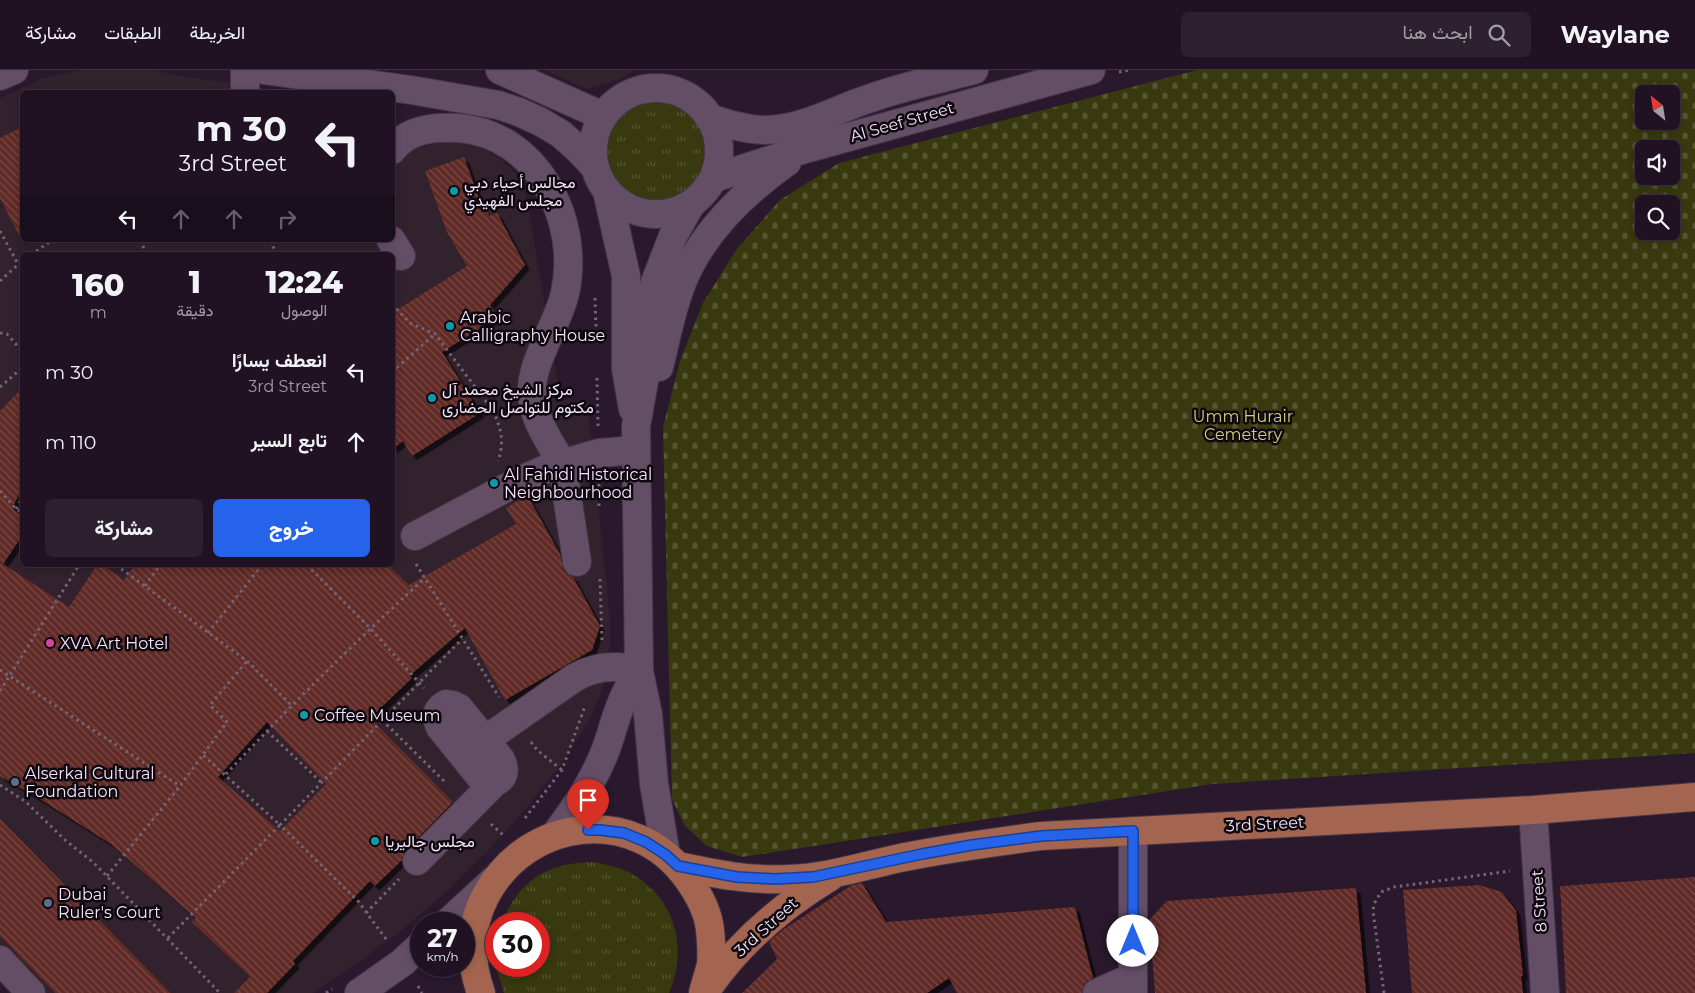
<!DOCTYPE html>
<html lang="ar">
<head>
<meta charset="utf-8">
<style>
	:root { --surface:#201222; --page:#2d202f; --text:#f1f3f6; --muted:#a29ea5; --line:#3d3240; --accent:#2563eb }
	body { margin:0; font-family:Montserrat,Vazirmatn,sans-serif; background:var(--page); color:var(--text); direction:rtl; height:100vh; display:flex; flex-direction:column; font-size:19px; white-space:nowrap }
	* { box-sizing:border-box; margin:0 }
	p { font-size:16px; color:var(--muted) }
	.icon { flex:none; width:28px; height:28px; fill:none; stroke:currentColor; stroke-width:2; stroke-linecap:round; stroke-linejoin:round }
	.map { position:relative; flex:1; overflow:hidden; direction:ltr }
	.side { position:absolute; left:20px; top:182px; width:375px; height:315px; display:flex; flex-direction:column; background:var(--surface); border-radius:8px; box-shadow:0 2px 8px #0003,0 0 0 1px var(--line); direction:rtl }
	.side>* { flex:none }
	.guide { position:absolute; left:20px; top:20px; width:375px; height:152px; border-radius:8px; box-shadow:0 2px 8px #0003,0 0 0 1px var(--line); direction:rtl; background:#201222; color:var(--text); overflow:hidden }
	.needle { width:32px; rotate:330deg }
	.controls { position:absolute; left:1635px; top:15px; display:grid; gap:10px }
	.controls a { display:grid; place-items:center; width:45px; height:45px; border-radius:8px; background:var(--surface); box-shadow:0 2px 8px #0003,0 0 0 1px var(--line); font-size:25px }
	.speed { position:absolute; left:410px; top:842px; display:flex; gap:10px; font-size:25px; font-weight:700; text-align:center }
	.speed>* { display:grid; place-content:center; width:65px; height:65px; border-radius:50%; background:var(--surface); box-shadow:0 2px 8px #0003,0 0 0 1px var(--line); line-height:1 }
	.speed small { font-size:12px; font-weight:400 }
	.speed .limit { border:8px solid #d22; background:#fff; color:#111 }
	.pin { position:absolute; display:grid; place-items:center; width:42px; height:42px; color:#fff; margin:-51px -21px; border-radius:50% 50% 50% 0; rotate:-45deg; box-shadow:0 0 5px #0007 }
	.pin .icon { rotate:45deg }
	.me { position:absolute; width:55px; margin:-28px; rotate:0deg; stroke-linejoin:round; filter:drop-shadow(0 0 4px #0008) }
	.turn { display:flex; align-items:center; gap:18px; height:105px; padding:0 25px; font-size:22px }
	.turn .icon { width:65px; height:65px; stroke-width:2.5 }
	.turn b { display:block; font-size:35px; line-height:42px }
	.lanes { display:flex; align-items:center; height:48px; padding:0 25px; background:#0003; justify-content:center; gap:25px; direction:ltr }
	.lanes .off { opacity:.35 }
	.eta { display:flex; justify-content:space-evenly; align-items:center; height:85px; text-align:center }
	.eta b { font-size:30px; font-weight:800; line-height:35px }
	.button { display:flex; gap:10px; margin-top:auto; padding:10px 25px }
	.button a { flex:1; height:58px; border-radius:8px; background:var(--accent); color:#fff; font-size:20px; font-weight:800; line-height:58px; text-align:center }
	.button a+a { background:var(--page); color:var(--text) }
	ul { padding:0; list-style:none }
	li { display:flex; align-items:center; gap:15px; height:70px; padding:0 25px }
	li div { flex:1 }
	li b { display:block; font-size:19px }
	li em { font-style:normal }
	header { display:flex; align-items:center; gap:30px; box-sizing:border-box; height:70px; padding:0 25px; background:var(--surface); border-bottom:1px solid var(--line) }
	header strong { font-size:24px }
	nav { display:flex; gap:28px; margin-inline-start:auto; font-size:18px }
	.search { width:350px; height:45px; background:var(--page); display:flex; align-items:center; gap:12px; box-sizing:border-box; padding:0 18px; border-radius:8px; color:var(--muted); font-size:19px }
	.map>svg:first-child { display:block }
	.commercial { fill:#31222d; fill-rule:evenodd }
	.grass { fill:url(#grass-tufts) }
	.cemetery { fill:url(#cemetery-stones); fill-rule:evenodd }
	.building { fill:url(#building-back-hatch); fill-rule:evenodd; filter:url(#shadow) }
	.lines { fill:none; stroke-linecap:round; stroke-linejoin:round }
	.minor-casing { stroke:#443546; stroke-width:30 }
	.major-casing { stroke:#443546; stroke-width:30 }
	.path { stroke:#756578; stroke-width:3; stroke-dasharray:2.5 4; stroke-linecap:butt }
	.minor { stroke:#634e66; stroke-width:28 }
	.major { stroke:#a3654f; stroke-width:28 }
	.route-casing { stroke:#184099; stroke-width:12 }
	.route { stroke:#2563eb; stroke-width:9 }
	.culture-dot { fill:#0f9aa8; stroke:#0e0710; stroke-width:2 }
	.hotel-dot { fill:#d1479c; stroke:#0e0710; stroke-width:2 }
	.service-dot { fill:#5c6f8a; stroke:#0e0710; stroke-width:2 }
	.labels { text-anchor:middle; dominant-baseline:central; stroke-width:5; stroke-linejoin:round; paint-order:stroke }
	.street-label { font-size:16px; fill:#f3e7f5; stroke:#0e0710 }
	.poi-label { font-size:16px; fill:#f3e7f5; stroke:#0e0710; text-anchor:start }
	.park-label { font-size:16px; fill:#cdd179; stroke:#0e0710 }
</style>
</head>
<body>
<header>
<strong>Waylane</strong>
<div class="search"><svg class="icon" aria-label="search" viewBox="0 0 24 24"><circle cx="10" cy="10" r="6"/><path d="M15 15l6 6"/></svg>ابحث هنا</div>
<nav><a>الخريطة</a><a>الطبقات</a><a>مشاركة</a></nav>
</header>
<div class="map">
<svg width="1695" height="923" viewBox="0 0 1695 923">
	<defs>
		<pattern id="grass-tufts" width="24" height="20" patternUnits="userSpaceOnUse" patternTransform="scale(1.25)"><rect width="24" height="20" fill="#38390e"/><path d="M3 7l-1-3M5 7V3M7 7l1-3M15 17l-1-3M17 17v-4M19 17l1-3" fill="none" stroke="#555632"/></pattern>
		<pattern id="cemetery-stones" width="16" height="16" patternUnits="userSpaceOnUse" patternTransform="scale(1.25)"><rect width="16" height="16" fill="#38390e"/><path d="M2 7V4a2 2 0 0 1 4 0v3zM10 15v-3a2 2 0 0 1 4 0v3z" fill="#555632"/></pattern>
		<pattern id="building-back-hatch" width="6" height="6" patternUnits="userSpaceOnUse" patternTransform="scale(1.25)"><rect width="6" height="6" fill="#612a26"/><path d="M-1 5l2 2M0 0l6 6M5-1l2 2" fill="none" stroke="#784946"/></pattern>
		<filter id="shadow"><feDropShadow dx="4.5" dy="4.5" stdDeviation="0" flood-color="#0009"/></filter>
	</defs>
	<rect width="100%" height="100%" fill="#2a182d"/>
	<g class="commercial">
		<path d="M 81,0 L 153,0 L 179,6 L 291,22 L 22,22 L 22,170 L 392,170 L 393,85 L 445,71 L 465,72 L 485,79 L 502,90 L 517,105 L 526,124 L 561,330 L 587,331 L 610,548 L 610,574 L 607,600 L 600,626 L 589,651 L 559,697 L 525,740 L 488,781 L 449,819 L 407,856 L 363,889 L 313,923 L 9,923 L 0,913 L 0,28 L 41,9 ZM 22,185 L 392,185 L 392,495 L 22,495 Z"/>
		<path d="M 544,0 L 632,0 L 625,7 L 587,19 Z"/>
	</g>
	<g class="grass">
		<circle cx="656" cy="81" r="54"/>
		<path d="M 593,792 C 607,795 622,797 634,805 C 676,831 688,878 669,923 L 504,923 L 496,898 L 496,872 L 496,896 L 539,896 L 539,854 L 501,854 C 519,810 547,793 593,792 Z"/>
	</g>
	<path class="cemetery" d="M 1197,0 L 1695,0 L 1695,683 L 1213,714 L 742,787 L 707,776 L 685,756 L 672,729 L 663,357 L 680,291 L 703,233 L 736,180 L 780,130 L 839,93 ZM 1644,24 L 1671,24 L 1671,51 L 1644,51 ZM 1644,79 L 1671,79 L 1671,106 L 1644,106 ZM 1644,134 L 1671,134 L 1671,161 L 1644,161 Z"/>
	<g class="building">
		<path d="M 22,57 L 22,171 L 0,128 L 0,68 Z"/>
		<path d="M 464,87 L 484,142 L 487,141 L 489,146 L 497,143 L 525,195 L 490,235 L 498,247 L 442,282 L 480,343 L 412,386 L 403,371 L 392,379 L 392,243 L 467,196 L 447,162 L 425,101 Z"/>
		<path d="M 22,318 L 22,419 L 12,438 L 22,447 L 22,466 L 3,494 L 69,537 L 97,495 L 102,495 L 124,510 L 135,495 L 388,495 L 409,515 L 516,454 L 506,438 L 527,425 L 560,484 L 564,501 L 573,507 L 600,556 L 592,580 L 505,630 L 465,558 L 409,606 L 412,608 L 370,648 L 453,732 L 406,780 L 402,790 L 375,816 L 370,811 L 293,891 L 295,894 L 267,923 L 234,923 L 250,907 L 192,852 L 196,848 L 111,774 L 43,731 L 0,706 L 0,341 ZM 267,652 L 326,714 L 280,761 L 218,707 Z"/>
		<path d="M 0,749 L 171,923 L 55,923 L 0,866 Z"/>
		<path d="M 1695,807 L 1695,923 L 1566,923 L 1560,816 Z"/>
		<path d="M 862,813 L 886,852 L 1075,837 L 1093,908 L 1085,913 L 1082,923 L 957,923 L 949,908 L 927,923 L 742,923 L 777,889 L 769,872 L 773,868 L 784,859 L 852,815 Z"/>
		<path d="M 1479,815 L 1502,822 L 1516,841 L 1523,906 L 1521,906 L 1523,923 L 1412,923 L 1403,820 Z"/>
		<path d="M 1356,818 L 1366,923 L 1155,923 L 1149,850 L 1167,831 Z"/>
	</g>
	<g class="lines">
		<g class="minor-casing">
			<g id="minor">
				<path d="M 263,0 L 411,20 L 498,35 L 519,42 L 541,52 L 561,64 L 578,79 L 594,96"/>
				<path d="M 500,0 L 603,46"/>
				<path d="M 0,6 L 14,0"/>
				<circle cx="656" cy="81" r="63"/>
				<path d="M 245,22 L 245,0"/>
				<path d="M 709,48 C 727,54 746,60 765,60 C 803,60 836,39 871,28 C 904,16 940,9 974,0"/>
				<path d="M 392,80 C 408,59 433,57 457,58 C 537,63 581,150 565,223 C 558,255 529,294 532,326 C 534,346 543,361 553,378 C 556,383 560,389 562,395 C 565,404 565,415 567,425 C 570,447 574,470 577,492"/>
				<path d="M 714,108 L 805,79 L 1091,0"/>
				<path d="M 607,121 L 626,206 L 626,299 L 633,339"/>
				<path d="M 391,170 L 401,186"/>
				<path d="M 659,297 C 667,265 673,231 687,201 C 709,156 747,120 787,92"/>
				<path d="M 415,466 L 521,410 L 548,398 L 599,383 L 636,380"/>
				<path d="M 446,634 L 453,635 L 459,638 L 501,690 C 509,706 498,717 482,709 L 440,657 C 435,646 436,640 446,634 Z"/>
				<path d="M 485,670 L 574,608 C 595,596 616,594 639,601"/>
				<path d="M 1533,740 L 1545,923"/>
				<path d="M 1133,761 L 1133,923"/>
				<path d="M 554,766 C 575,739 594,711 606,679 C 613,660 617,639 627,621 C 630,614 635,607 639,601"/>
				<path d="M 666,785 L 654,714 L 648,644 L 639,601 L 636,356 L 645,306 L 650,238 L 654,215 L 673,166 L 691,134"/>
				<path d="M 417,791 L 495,712"/>
				<path d="M 446,854 L 494,810"/>
				<path d="M 0,890 L 31,923"/>
				<path d="M 359,923 L 403,892 L 421,875"/>
				<path d="M 1097,923 L 1133,907"/>
			</g>
		</g>
		<g class="major-casing">
			<g id="major">
				<path d="M 678,796 C 715,804 751,811 788,809 C 828,808 866,795 905,787 C 950,778 995,772 1041,766 L 1533,740 L 1695,727"/>
				<path d="M 708,918 C 740,872 782,836 830,807"/>
				<path d="M 481,923 C 469,889 469,857 486,825 C 528,747 635,735 687,808 C 698,823 708,841 710,860 C 711,870 712,883 711,894 C 709,903 705,914 703,923"/>
			</g>
		</g>
		<g class="path">
			<path d="M 1119,2 L 1129,0"/>
			<path d="M 0,161 L 18,194"/>
			<path d="M 140,170 L 147,185"/>
			<path d="M 271,170 L 276,185"/>
			<path d="M 31,185 L 52,170"/>
			<path d="M 0,211 L 22,191"/>
			<path d="M 595,228 L 596,259"/>
			<path d="M 392,234 L 410,253 L 435,264 L 491,338 C 501,355 505,372 498,391"/>
			<path d="M 0,263 L 7,264 L 22,281"/>
			<path d="M 392,302 L 435,264"/>
			<path d="M 597,308 L 598,356"/>
			<path d="M 0,317 L 22,298"/>
			<path d="M 0,421 L 16,439 L 22,442"/>
			<path d="M 599,436 L 599,413"/>
			<path d="M 16,439 L 22,428"/>
			<path d="M 416,494 L 499,627"/>
			<path d="M 116,495 L 247,591 L 291,635"/>
			<path d="M 307,495 L 370,558 L 424,618"/>
			<path d="M 600,509 L 602,570"/>
			<path d="M 145,516 L 160,495"/>
			<path d="M 208,563 L 262,495"/>
			<path d="M 0,600 L 180,716"/>
			<path d="M 0,621 L 79,495"/>
			<path d="M 382,650 L 446,713"/>
			<path d="M 267,661 L 322,713"/>
			<path d="M 531,672 L 537,680 L 562,700"/>
			<path d="M 226,704 C 290,636 356,571 425,508"/>
			<path d="M 0,715 L 26,732 L 65,770 L 94,793 L 220,923"/>
			<path d="M 525,748 L 562,700 L 585,636"/>
			<path d="M 491,754 L 503,765"/>
			<path d="M 107,806 L 180,716 L 227,652 L 210,635 L 247,591"/>
			<path d="M 366,843 L 399,809"/>
			<path d="M 168,868 L 280,755 L 203,685"/>
			<path d="M 386,869 L 358,831 L 280,755 L 462,569"/>
			<path d="M 418,916 L 422,923"/>
			<path d="M 326,923 L 332,919"/>
			<path d="M 1384,923 L 1373,841 L 1374,834 L 1381,822 L 1394,817 L 1510,801"/>
		</g>
		<use href="#minor" class="minor"/>
		<use href="#major" class="major"/>
	</g>
	<g class="lines">
		<g class="route-casing">
			<path id="route" d="M 588,760 L 600,760 L 624,763 L 646,772 L 666,785 L 678,796 L 737,807 L 775,809 L 813,807 L 922,784 L 972,775 L 1041,766 L 1133,761 L 1133,871"/>
		</g>
		<use href="#route" class="route"/>
	</g>
	<g class="culture-dot">
		<circle cx="454" cy="121" r="5"/>
		<circle cx="450" cy="256" r="5"/>
		<circle cx="432" cy="328" r="5"/>
		<circle cx="494" cy="413" r="5"/>
		<circle cx="304" cy="645" r="5"/>
		<circle cx="375" cy="771" r="5"/>
	</g>
	<circle class="hotel-dot" cx="50" cy="573" r="5"/>
	<g class="service-dot">
		<circle cx="15" cy="712" r="5"/>
		<circle cx="48" cy="833" r="5"/>
	</g>
	<g class="labels">
		<g class="street-label">
			<text transform="translate(902 52) rotate(-16)">Al Seef Street</text>
			<text transform="translate(1265 754) rotate(-3)">3rd Street</text>
			<text transform="translate(1539 831) rotate(-94)">8 Street</text>
			<text transform="translate(766 857) rotate(-42)">3rd Street</text>
		</g>
		<g class="poi-label">
			<text x="464" y="112">مجالس أحياء دبي<tspan x="464" dy="18">مجلس الفهيدي</tspan></text>
			<text x="460" y="247">Arabic<tspan x="460" dy="18">Calligraphy House</tspan></text>
			<text x="442" y="319">مركز الشيخ محمد آل<tspan x="442" dy="18">مكتوم للتواصل الحضارى</tspan></text>
			<text x="504" y="404">Al Fahidi Historical<tspan x="504" dy="18">Neighbourhood</tspan></text>
			<text x="60" y="573">XVA Art Hotel</text>
			<text x="314" y="645">Coffee Museum</text>
			<text x="25" y="703">Alserkal Cultural<tspan x="25" dy="18">Foundation</tspan></text>
			<text x="385" y="771">مجلس جاليريا</text>
			<text x="58" y="824">Dubai<tspan x="58" dy="18">Ruler's Court</tspan></text>
		</g>
		<g class="park-label">
			<text x="1243" y="346">Umm Hurair<tspan x="1243" dy="18">Cemetery</tspan></text>
		</g>
	</g>
</svg>
<div class="controls">
<a><svg class="needle" viewBox="-14 -14 28 28"><path d="M0-13l5 13h-10z" fill="#e53935"/><path d="M0 13l5-13h-10z" fill="#a29ea5"/></svg></a>
<a><svg class="icon" aria-label="sound" viewBox="0 0 24 24"><path d="M4 9h4l5-4v14l-5-4H4zM17 9q2 3 0 6"/></svg></a>
<a><svg class="icon" aria-label="search" viewBox="0 0 24 24"><circle cx="10" cy="10" r="6"/><path d="M15 15l6 6"/></svg></a>
</div>
<div class="speed"><div>27<small>km/h</small></div><div class="limit">30</div></div>
<div class="pin" style="left:588px;top:760px;background:#d93025"><svg class="icon" aria-label="arrive" viewBox="0 0 24 24"><path d="M6 21V4h12l-3 4 3 4H6"/></svg></div>
<svg class="me" style="left:1133px;top:871px" viewBox="-20 -20 40 40"><circle r="19" fill="#fff"/><path d="M0-13L10 11 0 6-10 11z" fill="#2563eb"/></svg>
<div class="guide">
<div class="turn"><svg class="icon" aria-label="left" viewBox="0 0 24 24"><path d="M17 20v-9H6M10 6l-5 5 5 5"/></svg><div><b>30 m</b>3rd Street</div></div>
<div class="lanes"><svg class="icon" aria-label="left" viewBox="0 0 24 24"><path d="M17 20v-9H6M10 6l-5 5 5 5"/></svg><svg class="icon off" aria-label="ahead" viewBox="0 0 24 24"><path d="M12 20V5M6 11l6-6 6 6"/></svg><svg class="icon off" aria-label="ahead" viewBox="0 0 24 24"><path d="M12 20V5M6 11l6-6 6 6"/></svg><svg class="icon off" aria-label="right" viewBox="0 0 24 24"><path d="M7 20v-9h11M14 6l5 5-5 5"/></svg></div>
</div>
<section class="side">
<div class="eta">
<div><b>12:24</b><p>الوصول</p></div>
<div><b>1</b><p>دقيقة</p></div>
<div><b>160</b><p>m</p></div>
</div>
<ul>
<li><svg class="icon" aria-label="left" viewBox="0 0 24 24"><path d="M17 20v-9H6M10 6l-5 5 5 5"/></svg><div><b>انعطف يسارًا</b><p>3rd Street</p></div><em>30 m</em></li>
<li><svg class="icon" aria-label="ahead" viewBox="0 0 24 24"><path d="M12 20V5M6 11l6-6 6 6"/></svg><div><b>تابع السير</b></div><em>110 m</em></li>
</ul>
<div class="button"><a>خروج</a><a>مشاركة</a></div>
</section>
</div>
</body>
</html>
